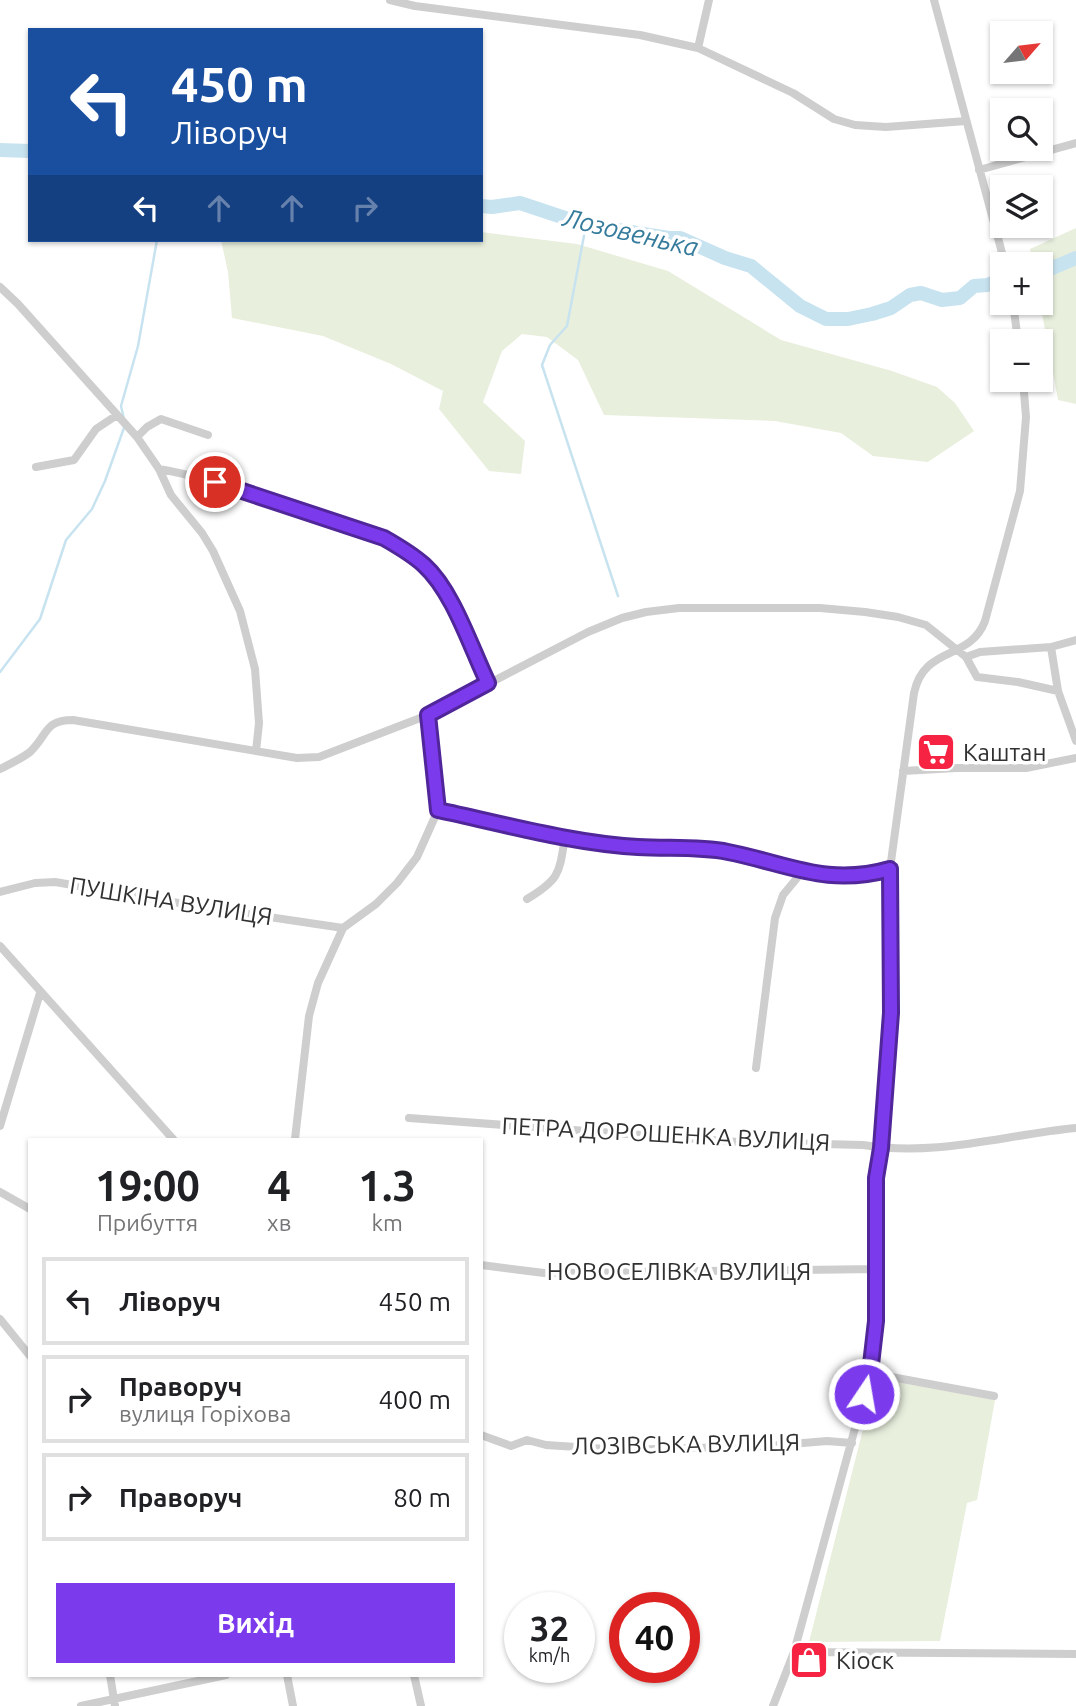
<!DOCTYPE html>
<html lang="uk">
<head>
<meta charset="utf-8">
<style>
  :root { --surface:#fff; --page:#f6f6f6; --text:#202124; --muted:#757577; --line:#e0e0e0; --accent:#7c3aed }
  body { margin:0; font-family:Ubuntu,sans-serif; background:var(--page); color:var(--text); height:100vh; display:flex; flex-direction:column; font-size:26px; white-space:nowrap }
  * { box-sizing:border-box; margin:0 }
  p { font-size:23px; color:var(--muted) }
  .icon { flex:none; width:38px; height:38px; fill:none; stroke:currentColor; stroke-width:2; stroke-linecap:round; stroke-linejoin:round }
  .map { position:relative; flex:1; overflow:hidden }
  .sheet { position:absolute; left:28px; top:1138px; width:455px; height:539px; display:flex; flex-direction:column; background:var(--surface); border-radius:0px; box-shadow:0 2px 5px #0004 }
  .sheet>* { flex:none }
  .hud { position:absolute; left:28px; top:28px; width:455px; height:214px; border-radius:0px; box-shadow:0 2px 5px #0004; background:#1a4fa0; color:#fff; overflow:hidden }
  .needle { width:46px; rotate:62deg }
  .buttons { position:absolute; left:990px; top:21px; display:grid; gap:14px }
  .buttons a { display:grid; place-items:center; width:63px; height:63px; border-radius:0px; background:var(--surface); box-shadow:0 2px 5px #0004; font-size:35px }
  .speed { position:absolute; left:504px; top:1592px; display:flex; gap:14px; font-size:35px; font-weight:700; text-align:center }
  .speed>* { display:grid; place-content:center; width:91px; height:91px; border-radius:50%; background:var(--surface); box-shadow:0 2px 5px #0004; line-height:1 }
  .speed small { font-size:18px; font-weight:400 }
  .speed .limit { border:10px solid #d22; background:#fff; color:#111 }
  .pin { position:absolute; display:grid; place-items:center; width:60px; height:60px; color:#fff; margin:-30px; border:4px solid #fff; border-radius:50%; box-shadow:0 2px 7px #0007 }
  .me { position:absolute; width:77px; margin:-38px; rotate:12deg; stroke-linejoin:round; filter:drop-shadow(0 0 5px #0008) }
  .turn { display:flex; align-items:center; gap:24px; height:147px; padding:0 28px; font-size:32px }
  .turn .icon { width:91px; height:91px; stroke-width:2.5 }
  .turn b { display:block; font-size:49px; line-height:60px }
  .lanes { display:flex; align-items:center; height:66px; padding:0 28px; background:#0003; justify-content:center; gap:35px; direction:ltr }
  .lanes .off { opacity:.35 }
  .eta { display:flex; justify-content:space-evenly; align-items:center; height:119px; text-align:center }
  .eta b { font-size:42px; font-weight:600; line-height:49px }
  .primary-button { display:flex; gap:14px; margin-top:auto; padding:14px 28px }
  .primary-button a { flex:1; height:80px; border-radius:0px; background:var(--accent); color:#fff; font-size:28px; font-weight:600; line-height:80px; text-align:center }
  ul { padding:0; list-style:none }
  li { display:flex; align-items:center; gap:21px; height:88px; margin:0 14px 10px; padding:0 14px; border:4px solid var(--line); border-radius:0px }
  li div { flex:1 }
  li b { display:block; font-size:26px }
  li em { font-style:normal }
  .map>svg:first-child { display:block }
  .green { fill:#e8efdd }
  .lines { fill:none; stroke-linecap:round; stroke-linejoin:round }
  .stream { stroke:#c8e3f0; stroke-width:2.5 }
  .river { stroke:#c8e3f0; stroke-width:14 }
  .minor { stroke:#cecece; stroke-width:8 }
  .route-casing { stroke:#51269a; stroke-width:18 }
  .route { stroke:#7c3aed; stroke-width:12 }
  .labels { text-anchor:middle; dominant-baseline:central; stroke-width:7; stroke-linejoin:round; paint-order:stroke }
  .poi-label { font-size:24px; fill:#313131; stroke:#fff; text-anchor:start }
  .street-label { font-size:24px; fill:#313131; stroke:#fff }
  .water-label { font-size:26px; font-style:italic; fill:#357b9c; stroke:#fff }
</style>
</head>
<body>
<div class="map">
<svg width="1076" height="1706" viewBox="0 0 1076 1706">
  <rect width="100%" height="100%" fill="#fff"/>
  <path class="green" d="M1076 228V404L1058 400 1040 303 1041 264H1033L1030 249Z
    M481 232 577 244 668 271 781 340 892 371 937 387 955 403 974 431 928 462 873 456 841 433 775 421 604 415 578 360 547 337 522 334 502 351 483 402 525 441 521 474 489 471 439 409 443 391 391 364 323 336 232 318 228 272 221 240H481Z
    M876 1378 995 1400 977 1500 967 1503 940 1641 809 1642Z"/>
  <g class="lines">
    <path class="stream" d="M586 225 567 326 550 345 542 365 618 596
      M124 419 121 406 138 346 157 240
      M0 672 40 619 66 540 92 509 105 481 125 425"/>
    <path class="river" d="M0 150 30 151
      M481 206 492 207 520 203 586 225 669 238H680L725 258 751 266 800 306 826 319H848L872 314 891 308 910 295 921 293 942 300 960 298 974 286 987 285 1003 279
      M1041 270 1050 269 1076 258"/>
    <path class="minor" d="M390 0 415 6 640 35 698 48 793 93 834 119 855 125 886 127 966 121
      M934 0 1005 264
      M698 48 709 0
      M979 170 1076 143
      M0 287 18 304 137 437 159 469 171 495 202 533 213 551 240 611 255 669 259 723 256 751
      M1013 303 1018 341
      M137 437 147 427 161 419 208 435
      M36 467 74 460 96 429 117 415
      M159 469C214 478 265 501 318 517 340 524 364 527 384 538 403 548 422 561 435 578 456 602 474 653 488 683
      M1051 647 1058 691 1076 741
      M966 657 977 677 1018 682 1058 691
      M0 769C10 764 21 759 30 752 48 735 44 720 73 720L297 758 319 757 428 715 588 632 622 618 646 612 679 608H820L865 612 898 617 926 625 966 657 980 652 1051 647 1076 640
      M903 771 957 768H1026L1076 758
      M438 810C504 824 571 843 638 847 668 849 698 846 728 852 789 864 826 887 890 869
      M0 892 35 883 55 882 208 908 343 928
      M527 899C560 879 559 874 565 837
      M0 946 173 1139
      M756 1068 775 918 783 895 802 872
      M409 1118 738 1142 863 1145C938 1157 1003 1135 1076 1128
      M0 1126 40 993
      M295 1139 309 1016 318 983 343 928 376 904 397 883 417 857 438 810 428 715
      M0 1192 30 1209
      M481 1265 544 1273 877 1269
      M0 1319 30 1356
      M870 1373 994 1396
      M481 1435 511 1446 527 1440 546 1445 622 1450 767 1446 827 1441 852 1443
      M794 1652 1076 1654
      M110 1675 115 1706
      M287 1675 293 1706
      M414 1675 421 1706
      M81 1706 226 1675
      M773 1706 794 1652 870 1373 876 1321V1178L881 1148 891 1013 890 869 914 693C924 645 970 661 985 621L1020 491 1026 417 1023 380"/>
  </g>
  <g class="lines">
    <g class="route-casing">
      <path id="route" d="M215 482 384 538C398 546 412 554 424 565 453 591 471 648 488 683L428 715 438 810C504 824 571 843 638 847 668 849 698 846 728 852 789 864 827 887 890 869L891 1013 881 1148 876 1178V1321L870 1373 864 1394"/>
    </g>
    <use href="#route" class="route"/>
  </g>
  <defs>
    <g id="supermarket-square" transform="scale(2.0125)"><rect x="-9" y="-9" width="18" height="18" rx="4" fill="#f62442" stroke="#fff"/><path d="M-6-5.5h2.5l.6 2H6L4.5 2H-2.5L-4.4-4H-6ZM-1.5 3.2a1.3 1.3 0 1 0 .1 0ZM3 3.2a1.3 1.3 0 1 0 .1 0Z" fill="#fff"/></g>
    <g id="shop-square" transform="scale(2.0125)"><rect x="-9" y="-9" width="18" height="18" rx="4" fill="#f62442" stroke="#fff"/><path d="M-5-2.5h2.3a2.7 3.5 0 0 1 5.4 0H5L5.5 6h-11ZM-1.5-2.5h3a1.5 2.3 0 0 0-3 0Z" fill="#fff"/></g>
  </defs>
  <g fill-rule="evenodd">
    <use href="#supermarket-square" x="936" y="752"/>
    <use href="#shop-square" x="809" y="1660"/>
  </g>
  <g class="labels">
    <g class="poi-label">
      <text x="963" y="752">Каштан</text>
      <text x="836" y="1660">Кіоск</text>
    </g>
    <g class="street-label">
      <text transform="translate(171 901) rotate(9)">ПУШКІНА ВУЛИЦЯ</text>
      <text transform="translate(666 1134) rotate(3)">ПЕТРА ДОРОШЕНКА ВУЛИЦЯ</text>
      <text x="679" y="1271">НОВОСЕЛІВКА ВУЛИЦЯ</text>
      <text transform="translate(686 1444) rotate(-1)">ЛОЗІВСЬКА ВУЛИЦЯ</text>
    </g>
    <g class="water-label">
      <text transform="translate(631 232) rotate(13)">Лозовенька</text>
    </g>
  </g>
</svg>
<div class="buttons">
<a><svg class="needle" viewBox="-14 -14 28 28"><path d="M0-13l5 13h-10z" fill="#e53935"/><path d="M0 13l5-13h-10z" fill="#757577"/></svg></a>
<a><svg class="icon" aria-label="search" viewBox="0 0 24 24"><circle cx="10" cy="10" r="6"/><path d="M15 15l6 6"/></svg></a>
<a><svg class="icon" aria-label="layers" viewBox="0 0 24 24"><path d="M12 4l9 5-9 5-9-5zM3 14l9 5 9-5"/></svg></a>
<a>+</a>
<a>−</a>
</div>
<div class="speed"><div>32<small>km/h</small></div><div class="limit">40</div></div>
<div class="pin" style="left:215px;top:482px;background:#d93025"><svg class="icon" aria-label="arrive" viewBox="0 0 24 24"><path d="M6 21V4h12l-3 4 3 4H6"/></svg></div>
<svg class="me" style="left:864px;top:1394px" viewBox="-20 -20 40 40"><circle r="17" fill="#7c3aed" stroke="#fff" stroke-width="3"/><path d="M0-11L8 9 0 5-8 9z" fill="#fff"/></svg>
<div class="hud">
<div class="turn"><svg class="icon" aria-label="left" viewBox="0 0 24 24"><path d="M17 20v-9H6M10 6l-5 5 5 5"/></svg><div><b>450 m</b>Ліворуч</div></div>
<div class="lanes"><svg class="icon" aria-label="left" viewBox="0 0 24 24"><path d="M17 20v-9H6M10 6l-5 5 5 5"/></svg><svg class="icon off" aria-label="ahead" viewBox="0 0 24 24"><path d="M12 20V5M6 11l6-6 6 6"/></svg><svg class="icon off" aria-label="ahead" viewBox="0 0 24 24"><path d="M12 20V5M6 11l6-6 6 6"/></svg><svg class="icon off" aria-label="right" viewBox="0 0 24 24"><path d="M7 20v-9h11M14 6l5 5-5 5"/></svg></div>
</div>
<section class="sheet">
<div class="eta">
<div><b>19:00</b><p>Прибуття</p></div>
<div><b>4</b><p>хв</p></div>
<div><b>1.3</b><p>km</p></div>
</div>
<ul>
<li><svg class="icon" aria-label="left" viewBox="0 0 24 24"><path d="M17 20v-9H6M10 6l-5 5 5 5"/></svg><div><b>Ліворуч</b></div><em>450 m</em></li>
<li><svg class="icon" aria-label="right" viewBox="0 0 24 24"><path d="M7 20v-9h11M14 6l5 5-5 5"/></svg><div><b>Праворуч</b><p>вулиця Горіхова</p></div><em>400 m</em></li>
<li><svg class="icon" aria-label="right" viewBox="0 0 24 24"><path d="M7 20v-9h11M14 6l5 5-5 5"/></svg><div><b>Праворуч</b></div><em>80 m</em></li>
</ul>
<div class="primary-button"><a>Вихід</a></div>
</section>
</div>
</body>
</html>
